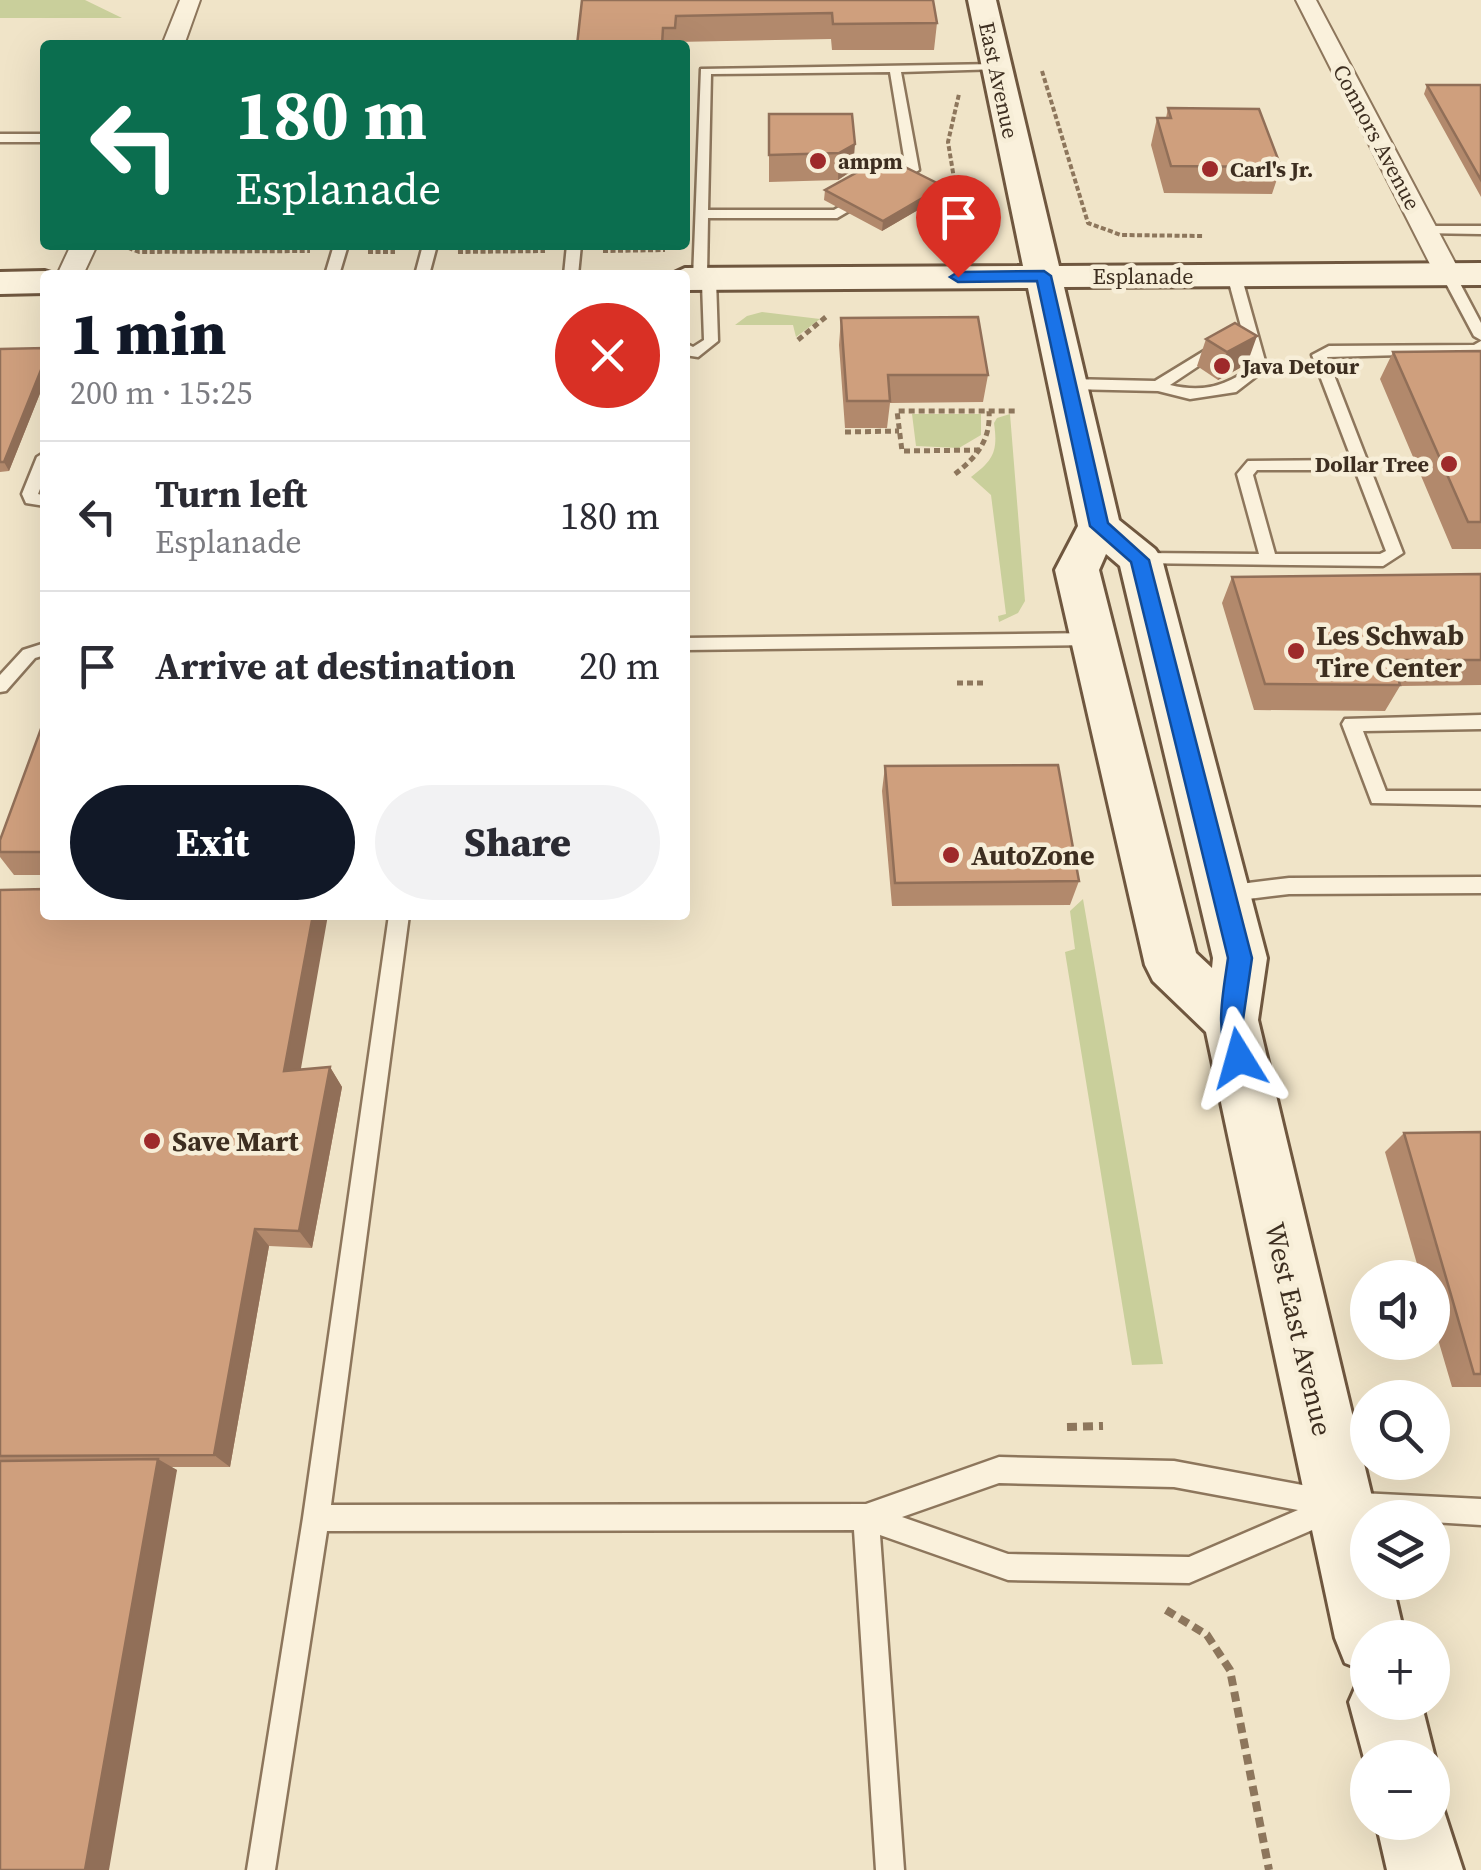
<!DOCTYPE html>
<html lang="en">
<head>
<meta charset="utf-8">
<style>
  :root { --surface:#fff; --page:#f2f2f3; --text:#2b2b33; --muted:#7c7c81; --line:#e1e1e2; --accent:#111827 }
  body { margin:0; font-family:"Source Serif 4",serif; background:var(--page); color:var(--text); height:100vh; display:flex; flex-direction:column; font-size:38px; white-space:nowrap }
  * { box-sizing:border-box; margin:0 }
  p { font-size:32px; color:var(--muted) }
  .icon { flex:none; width:55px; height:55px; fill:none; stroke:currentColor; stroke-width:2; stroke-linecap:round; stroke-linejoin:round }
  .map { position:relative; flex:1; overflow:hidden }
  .panel { position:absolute; left:40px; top:270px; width:650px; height:650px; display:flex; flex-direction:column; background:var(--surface); border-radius:10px; box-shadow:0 10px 40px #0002 }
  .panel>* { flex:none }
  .top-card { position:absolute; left:40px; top:40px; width:650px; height:210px; border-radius:10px; box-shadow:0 10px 40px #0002; background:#0b6e4f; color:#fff; overflow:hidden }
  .buttons { position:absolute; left:1350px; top:1260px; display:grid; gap:20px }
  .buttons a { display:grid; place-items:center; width:100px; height:100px; border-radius:50%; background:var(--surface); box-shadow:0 10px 40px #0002; font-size:50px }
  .pin { position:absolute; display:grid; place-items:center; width:85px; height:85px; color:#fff; margin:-102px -42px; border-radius:50% 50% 50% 0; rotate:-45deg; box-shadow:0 0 10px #0007 }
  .pin .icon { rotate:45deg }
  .me { position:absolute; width:110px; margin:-55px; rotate:352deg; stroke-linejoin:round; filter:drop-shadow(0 0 8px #0008) }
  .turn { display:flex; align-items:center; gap:35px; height:210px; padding:0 30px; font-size:45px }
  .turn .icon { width:130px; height:130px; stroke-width:2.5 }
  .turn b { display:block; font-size:70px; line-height:85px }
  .round { display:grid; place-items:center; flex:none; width:105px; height:105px; border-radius:52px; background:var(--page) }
  .overview { display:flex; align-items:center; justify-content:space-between; height:170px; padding:0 30px }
  h1 { font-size:60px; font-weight:800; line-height:75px; color:var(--accent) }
  .button { display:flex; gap:20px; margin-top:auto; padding:20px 30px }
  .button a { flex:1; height:115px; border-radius:60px; background:var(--accent); color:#fff; font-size:40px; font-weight:800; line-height:115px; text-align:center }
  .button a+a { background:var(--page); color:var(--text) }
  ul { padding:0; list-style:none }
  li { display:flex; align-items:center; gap:30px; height:150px; padding:0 30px; border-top:2px solid var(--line) }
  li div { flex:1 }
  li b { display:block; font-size:38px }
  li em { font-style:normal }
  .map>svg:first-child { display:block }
  .green { fill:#c9cf9b }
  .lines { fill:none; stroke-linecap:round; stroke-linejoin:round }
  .service-casing { stroke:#8d765c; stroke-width:5 }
  .minor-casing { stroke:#8d765c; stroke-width:4 }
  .secondary-casing { stroke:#6f573f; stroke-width:6 }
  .path-far2 { stroke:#8d765c; stroke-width:4; stroke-dasharray:5 2.5; stroke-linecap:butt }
  .path-far1 { stroke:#8d765c; stroke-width:5; stroke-dasharray:6 4; stroke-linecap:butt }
  .path { stroke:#8d765c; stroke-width:8; stroke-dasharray:10 6; stroke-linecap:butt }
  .service { fill:#faf1dc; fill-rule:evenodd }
  .minor { fill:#faf1dc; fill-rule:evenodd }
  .secondary { fill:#faf1dc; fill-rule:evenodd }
  .wall { fill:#b2896c }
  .shaded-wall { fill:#916f58 }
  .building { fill:#cf9f7d; stroke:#916f58; stroke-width:2.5 }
  .route { fill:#1a73e8; stroke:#114b97; stroke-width:2.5 }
  .poi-dot { fill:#9e2a2b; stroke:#f7eed8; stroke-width:4 }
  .labels { text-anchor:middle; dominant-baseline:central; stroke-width:9; stroke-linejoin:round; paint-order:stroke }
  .far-street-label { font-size:22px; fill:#3d2e20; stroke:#f7eed8 }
  .far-poi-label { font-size:22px; font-weight:bold; fill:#3d2e20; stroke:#f7eed8; text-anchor:start }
  .poi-label { font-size:28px; font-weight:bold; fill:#3d2e20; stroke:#f7eed8; text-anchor:start }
  .street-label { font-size:28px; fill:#3d2e20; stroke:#f7eed8 }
</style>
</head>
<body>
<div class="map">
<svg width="1481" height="1870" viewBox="0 0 1481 1870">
  <rect width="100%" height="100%" fill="#f0e4c8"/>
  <path class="green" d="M0 0H85L122 18H0Z
    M762 312 820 319 796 337 793 325H735L747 316Z
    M912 414H981V435L959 448 916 446Z
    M1010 414 1025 601 1018 613 999 622 998 616 1006 614 991 495 971 477C994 460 998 451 994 423L997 418Z
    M1083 899 1163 1364 1132 1365 1065 952 1075 949 1070 911Z"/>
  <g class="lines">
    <g class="service-casing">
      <path id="service" d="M997 64 1003 67 1001 69 901 72 919 170 890 188 885 187V181L906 169 890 72 711 74 708 210H834L860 195 871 198 837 218H708L707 275 716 279 718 341 698 357 685 355V343L693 347 704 340 702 283 693 279 701 69Z
        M0 134H45V142H0Z
        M1425 226H1481V234L1420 233 1418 230Z
        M334 245H348L339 275H325Z
        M423 245H437L429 275H415Z
        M567 245H581L578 275H564Z
        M1234 271 1241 275 1267 368 1236 392 1190 399 1158 391 1068 389 1061 384 1068 379 1155 381 1222 340 1227 341V347L1170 385C1203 393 1226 386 1252 367L1227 275Z
        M1443 271 1455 274 1481 323V340L1474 336 1441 274Z
        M1481 341V353H1478L1327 357 1403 553 1383 566 1134 563V555L1140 553 1259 554 1237 474 1248 461 1352 460 1312 355 1329 346 1474 345ZM1257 470H1355L1386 551 1380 554H1275L1253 475Z
        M45 452V476L38 494 45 496V506L26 503 22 494 37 457Z
        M1095 633 1104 639 1095 645 685 650V638Z
        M45 643V655L35 658 6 691 0 692V675L23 650Z
        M1481 715V729L1363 731 1386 791H1481V805L1372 803 1342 724 1345 719Z
        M1481 877V893L1289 894 1224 902 1217 900 1214 894 1217 888 1224 886 1289 878Z
        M389 915H409L331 1505 866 1504 999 1457 1174 1461 1340 1492 1481 1499V1525L1432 1522V1518H1340L1189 1583 1008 1580 880 1535 904 1870H876L854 1530 327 1531 275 1870H247L303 1518ZM999 1483 1174 1487 1298 1510 1189 1557 1008 1554 902 1517Z"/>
    </g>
    <g class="minor-casing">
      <path id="minor" d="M180 0H200L184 45H162Z
        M1296 0H1316L1461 274 1457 279 1448 282 1435 274Z
        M71 245H97L83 275H57Z"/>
    </g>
    <g class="secondary-casing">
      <path id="secondary" d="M968 0H996L1059 266 1481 263V285L1064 287 1119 520 1155 549 1162 559 1267 958 1258 1020 1377 1518H1368V1582H1392L1405 1638H1368V1672L1345 1663 1335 1638 1206 1032 1153 981 1145 965 1055 570 1078 526 1028 288 685 290V275H670L685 268 1023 266ZM1106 554 1120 566 1213 958 1212 968 1196 953 1099 570Z
        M45 271 58 275H45V293L0 294V272Z
        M1368 1673V1702H1421L1435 1758 1432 1763V1758H1368V1773L1349 1702 1360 1677Z
        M1432 1793 1439 1796 1463 1870H1387L1376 1822H1432Z"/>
    </g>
    <path class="path-far2" d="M1042 71 1088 223 1121 235 1203 236
      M947 241 962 227 948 142 959 94
      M121 245 139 252 310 251
      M603 251 665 250
      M368 252H395
      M458 252 545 251"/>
    <path class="path-far1" d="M798 340 827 316
      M845 432 899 431
      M980 450 902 451 897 411H1017
      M955 474C977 457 991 439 989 411
      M957 683H985"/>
    <path class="path" d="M1067 1427 1103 1426
      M1166 1610 1207 1635 1230 1670 1269 1870"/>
    <use href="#service" class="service"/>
    <use href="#minor" class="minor"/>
    <use href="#secondary" class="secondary"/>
  </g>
  <path class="wall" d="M582 0H933L937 23 934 50H832L831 39 676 42V45H577Z
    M1427 85H1481V197L1424 94Z
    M1168 108 1281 167 1272 194 1164 193 1151 145 1157 118H1166Z
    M769 114H852L853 170 838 180 769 182Z
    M943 186 942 196 882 231 824 200 825 190Z
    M841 318 988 375 983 402 890 403 887 428H845L839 345Z
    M1206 339 1247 364 1218 380 1197 366Z
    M45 348V381L9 471 0 472V349Z
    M1481 351V549H1452L1380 379 1393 352Z
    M1481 574V685L1400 686 1385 711 1254 710 1222 603 1232 577Z
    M45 718V875H14L0 857V840Z
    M885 766 1079 881 1070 905 892 906 882 791Z
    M0 890 301 1069 330 1067 342 1087 312 1248 269 1246 230 1467H171L177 1470 0 1870Z
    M1481 1132V1387H1452L1432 1319V1278H1421L1385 1152 1404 1133Z"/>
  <path class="shaded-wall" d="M855 144 853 170 838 180 839 153Z
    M943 186 942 196 882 231 883 221Z
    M1257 336 1247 364 1218 380 1227 352Z
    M45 360V381L9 471 4 462Z
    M313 915H328L297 1091 284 1071Z
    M330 1067 342 1087 312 1248 299 1231Z
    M255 1229 269 1246 230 1467 214 1455Z
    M158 1459 177 1470 109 1870H85Z"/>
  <path class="building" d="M582 0H933L937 23 833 24 832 13 676 16 675 28H663L662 45H577Z
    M1427 85H1481V180Z
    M1168 108 1259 109 1281 167 1171 166 1157 118H1171Z
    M769 114H852L855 144 839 153 769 155Z
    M885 157 943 186 883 221 825 190Z
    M978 317 988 375H888L890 401H847L841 318Z
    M1235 323 1257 336 1227 352 1206 339Z
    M45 348V360L4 462H0V349Z
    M1481 351V522H1468L1393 352Z
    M1481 574V660H1393L1400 685 1265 684 1232 577Z
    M45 718V852H0V840Z
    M1058 765 1079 881 895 883 885 766Z
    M45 889V915H313L284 1071 330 1067 299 1231 255 1229 214 1455 0 1456V890Z
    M1481 1132V1374H1474L1404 1133Z
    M158 1459 85 1870H0V1461Z"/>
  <path class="route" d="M1044 271 1051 276 1108 523 1149 560 1252 958 1243 1020 1251 1058 1248 1066 1239 1069 1231 1066C1214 1030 1223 995 1228 958L1131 562 1090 526 1037 281 958 282 950 277 958 272Z"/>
  <g class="poi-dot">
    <circle cx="818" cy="161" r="10"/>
    <circle cx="1210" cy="169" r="10"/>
    <circle cx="1222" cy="366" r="10"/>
    <circle cx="1449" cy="464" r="10"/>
    <circle cx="1296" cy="651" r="10"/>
    <circle cx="951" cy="855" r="10"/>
    <circle cx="152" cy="1141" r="10"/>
  </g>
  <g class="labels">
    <g class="far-street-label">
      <text transform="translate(999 80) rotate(78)">East Avenue</text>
      <text transform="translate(1377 137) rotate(62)">Connors Avenue</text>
      <text x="1143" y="276">Esplanade</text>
    </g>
    <g class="far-poi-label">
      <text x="838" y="161">ampm</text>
      <text x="1230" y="169">Carl's Jr.</text>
      <text x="1242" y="366">Java Detour</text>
      <text x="1429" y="464" text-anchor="end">Dollar Tree</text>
    </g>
    <g class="poi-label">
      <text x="1316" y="635">Les Schwab<tspan x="1316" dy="32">Tire Center</tspan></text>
      <text x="971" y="855">AutoZone</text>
      <text x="172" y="1141">Save Mart</text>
    </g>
    <g class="street-label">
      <text transform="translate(1299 1329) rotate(77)">West East Avenue</text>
    </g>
  </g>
</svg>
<div class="buttons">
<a><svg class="icon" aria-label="sound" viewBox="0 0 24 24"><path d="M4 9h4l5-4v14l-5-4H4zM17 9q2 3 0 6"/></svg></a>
<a><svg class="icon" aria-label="search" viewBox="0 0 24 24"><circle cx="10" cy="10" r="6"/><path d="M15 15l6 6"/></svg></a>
<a><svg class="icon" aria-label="layers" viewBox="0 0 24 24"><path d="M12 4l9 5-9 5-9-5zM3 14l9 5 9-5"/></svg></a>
<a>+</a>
<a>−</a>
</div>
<div class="pin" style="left:958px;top:277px;background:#d93025"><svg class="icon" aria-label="arrive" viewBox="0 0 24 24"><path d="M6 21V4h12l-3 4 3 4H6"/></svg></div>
<svg class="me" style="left:1239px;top:1058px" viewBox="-20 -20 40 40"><path d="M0-17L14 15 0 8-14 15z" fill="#1a73e8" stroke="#fff" stroke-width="4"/></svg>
<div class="top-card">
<div class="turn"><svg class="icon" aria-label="left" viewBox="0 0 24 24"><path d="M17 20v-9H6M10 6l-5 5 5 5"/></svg><div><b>180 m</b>Esplanade</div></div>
</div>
<section class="panel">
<div class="overview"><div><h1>1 min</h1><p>200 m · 15:25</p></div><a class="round" style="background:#d93025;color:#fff"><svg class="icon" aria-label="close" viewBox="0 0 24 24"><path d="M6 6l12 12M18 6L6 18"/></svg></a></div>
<ul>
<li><svg class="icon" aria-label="left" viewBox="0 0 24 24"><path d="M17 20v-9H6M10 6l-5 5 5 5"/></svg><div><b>Turn left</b><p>Esplanade</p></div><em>180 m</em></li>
<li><svg class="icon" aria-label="arrive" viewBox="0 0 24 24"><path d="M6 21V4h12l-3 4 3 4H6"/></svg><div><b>Arrive at destination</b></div><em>20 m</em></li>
</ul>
<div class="button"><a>Exit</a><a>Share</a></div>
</section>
</div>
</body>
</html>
